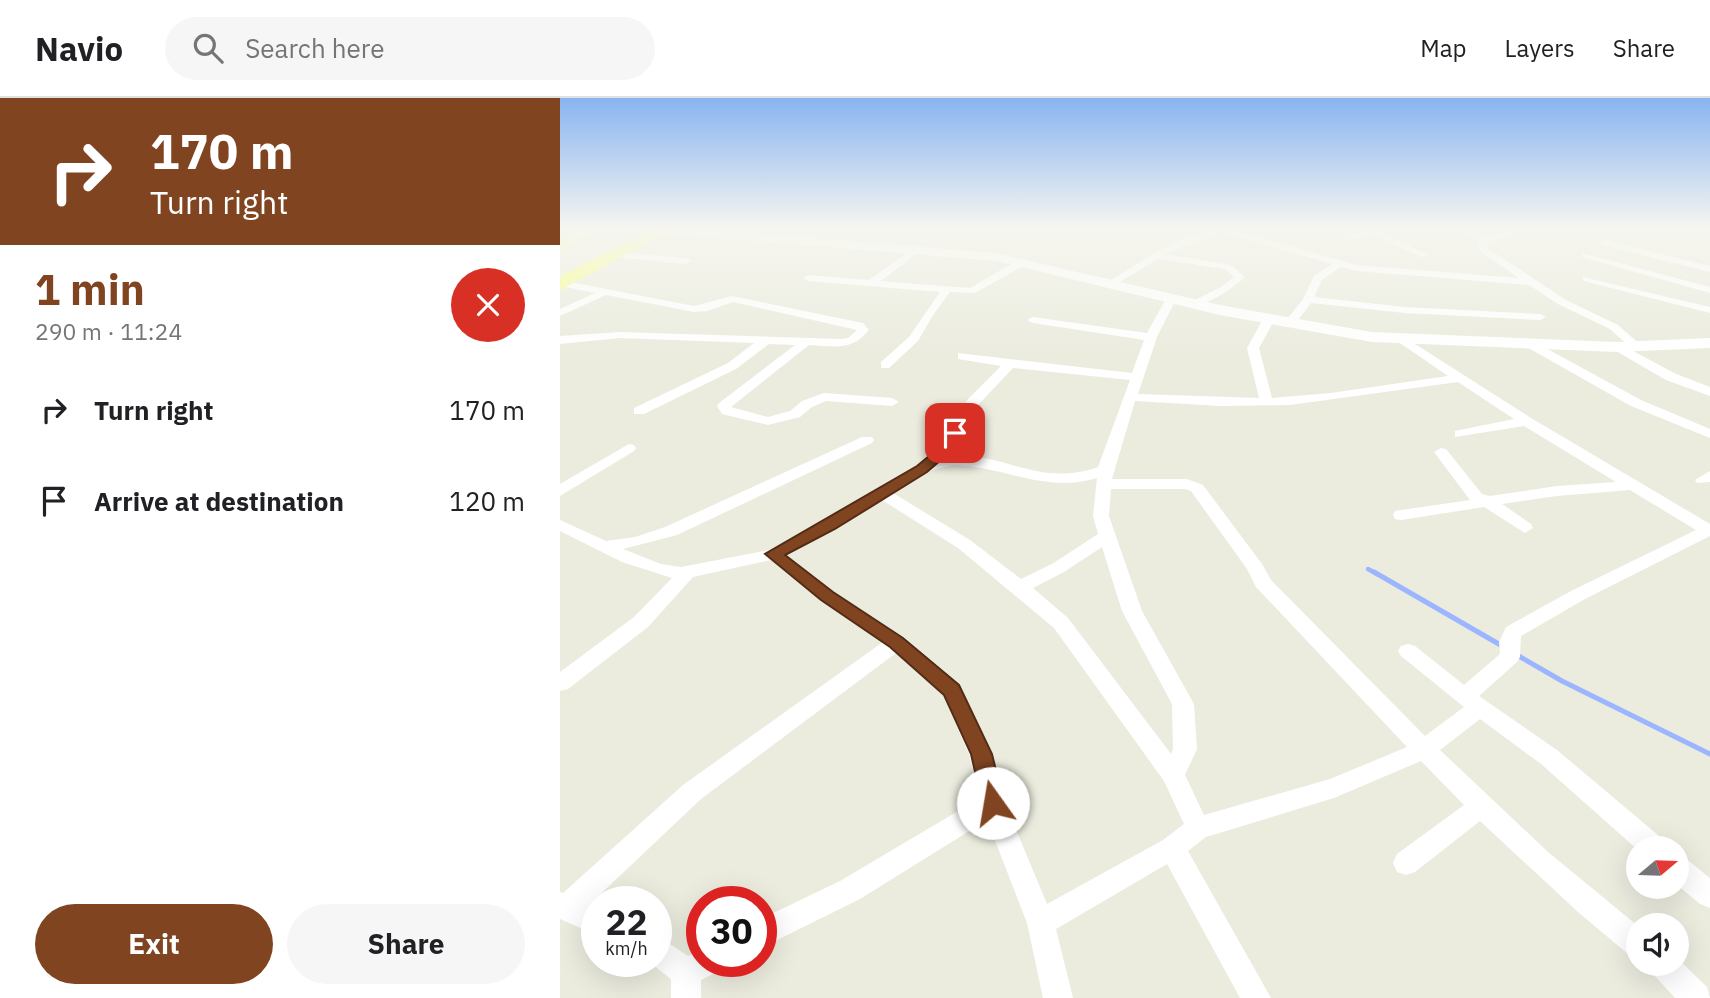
<!DOCTYPE html>
<html lang="en">
<head>
<meta charset="utf-8">
<style>
  :root { --surface:#fff; --page:#f6f6f6; --text:#202124; --muted:#757577; --line:#e0e0e0; --accent:#804420 }
  body { margin:0; font-family:"IBM Plex Sans",sans-serif; background:var(--page); color:var(--text); height:100vh; display:flex; flex-direction:column; font-size:26px; white-space:nowrap }
  * { box-sizing:border-box; margin:0 }
  p { font-size:23px; color:var(--muted) }
  .icon { flex:none; width:38px; height:38px; fill:none; stroke:currentColor; stroke-width:2; stroke-linecap:round; stroke-linejoin:round }
  .map { position:relative; flex:1; overflow:hidden }
  .details { display:flex; flex-direction:column; background:var(--surface); width:560px }
  .details>* { flex:none }
  .top-card { background:#804420; color:#fff; overflow:hidden }
  .needle { width:46px; rotate:71deg }
  .tools { position:absolute; left:1066px; top:738px; display:grid; gap:14px }
  .tools a { display:grid; place-items:center; width:63px; height:63px; border-radius:50%; background:var(--surface); box-shadow:0 7px 28px #0002; font-size:35px }
  .speed { position:absolute; left:21px; top:788px; display:flex; gap:14px; font-size:35px; font-weight:700; text-align:center }
  .speed>* { display:grid; place-content:center; width:91px; height:91px; border-radius:50%; background:var(--surface); box-shadow:0 7px 28px #0002; line-height:1 }
  .speed small { font-size:18px; font-weight:400 }
  .speed .limit { border:10px solid #d22; background:#fff; color:#111 }
  .pin { position:absolute; display:grid; place-items:center; width:60px; height:60px; color:#fff; margin:-30px; border-radius:14px; box-shadow:0 4px 10px #0006 }
  .me { position:absolute; width:77px; margin:-38px; rotate:347deg; stroke-linejoin:round; filter:drop-shadow(0 0 5px #0008) }
  .turn { display:flex; align-items:center; gap:24px; height:147px; padding:0 35px; font-size:32px }
  .turn .icon { width:91px; height:91px; stroke-width:2.5 }
  .turn b { display:block; font-size:49px; line-height:60px }
  .round { display:grid; place-items:center; flex:none; width:74px; height:74px; border-radius:37px; background:var(--page) }
  .summary { display:flex; align-items:center; justify-content:space-between; height:119px; padding:0 35px }
  h1 { font-size:42px; font-weight:700; line-height:52px; color:var(--accent) }
  .button { display:flex; gap:14px; margin-top:auto; padding:14px 35px }
  .button a { flex:1; height:80px; border-radius:42px; background:var(--accent); color:#fff; font-size:28px; font-weight:700; line-height:80px; text-align:center }
  .button a+a { background:var(--page); color:var(--text) }
  ul { padding:0; list-style:none }
  li { display:flex; align-items:center; gap:21px; height:91px; padding:0 35px }
  li div { flex:1 }
  li b { display:block; font-size:26px }
  li em { font-style:normal }
  header { display:flex; align-items:center; gap:42px; box-sizing:border-box; height:98px; padding:0 35px; background:var(--surface); border-bottom:2px solid var(--line) }
  header strong { font-size:33px }
  nav { display:flex; gap:38px; margin-inline-start:auto; font-size:24px }
  .search { width:490px; height:63px; background:var(--page); display:flex; align-items:center; gap:18px; box-sizing:border-box; padding:0 24px; border-radius:38px; color:var(--muted); font-size:26px }
  main { display:flex; flex:1; min-height:0 }
  .map>svg:first-child { display:block }
  .lines { fill:none; stroke-linecap:round; stroke-linejoin:round }
  .stream-far1 { stroke:#9bb5ff; stroke-width:4.5 }
  .stream { stroke:#9bb5ff; stroke-width:5 }
  .street { fill:#fff; fill-rule:evenodd }
  .secondary { fill:#fff; fill-rule:evenodd }
  .primary { fill:#f1ffa0; fill-rule:evenodd }
  .highway { fill:#f8ff82; fill-rule:evenodd }
  .route { fill:#804420; stroke:#532c15; stroke-width:2 }
</style>
</head>
<body>
<header>
<strong>Navio</strong>
<div class="search"><svg class="icon" aria-label="search" viewBox="0 0 24 24"><circle cx="10" cy="10" r="6"/><path d="M15 15l6 6"/></svg>Search here</div>
<nav><a>Map</a><a>Layers</a><a>Share</a></nav>
</header>
<main>
<section class="details">
<div class="top-card">
<div class="turn"><svg class="icon" aria-label="right" viewBox="0 0 24 24"><path d="M7 20v-9h11M14 6l5 5-5 5"/></svg><div><b>170 m</b>Turn right</div></div>
</div>
<div class="summary"><div><h1>1 min</h1><p>290 m · 11:24</p></div><a class="round" style="background:#d93025;color:#fff"><svg class="icon" aria-label="close" viewBox="0 0 24 24"><path d="M6 6l12 12M18 6L6 18"/></svg></a></div>
<ul>
<li><svg class="icon" aria-label="right" viewBox="0 0 24 24"><path d="M7 20v-9h11M14 6l5 5-5 5"/></svg><div><b>Turn right</b></div><em>170 m</em></li>
<li><svg class="icon" aria-label="arrive" viewBox="0 0 24 24"><path d="M6 21V4h12l-3 4 3 4H6"/></svg><div><b>Arrive at destination</b></div><em>120 m</em></li>
</ul>
<div class="button"><a>Exit</a><a>Share</a></div>
</section>
<div class="map">
<svg width="1150" height="900" viewBox="0 0 1150 900">
  <rect width="100%" height="100%" fill="#ebecde"/>
  <g class="lines">
    <path class="stream-far1" d="M808 471 817 476"/>
    <path class="stream" d="M814 474 944 549
      M957 557 1002 583 1150 656"/>
    <path class="street" d="M50 130H99L100 131 96 134 54 133Z
      M653 130H666L797 167 959 180 922 155 917 146 920 143 892 130H902L926 140 959 130H971L929 145 927 147 929 151 1006 202 1058 227 1083 249 1073 252 1050 231 998 206 969 187 796 173 781 169 762 182 754 199 845 209 980 216 986 219 980 222 845 215 751 205 734 227H726L724 225 743 201 754 178 772 166 662 134 605 156 671 167 685 179C675 189 639 214 627 206L661 189 674 179 665 171 598 161 553 188 544 186 605 149Z
      M803 130H839L824 135 869 157 861 159 813 136 783 142 779 139 805 133Z
      M1045 142 1150 168V174L1042 147 1040 145Z
      M357 148 360 149V153L321 183 410 190 446 169 464 162 469 165 415 195 390 194 373 217 358 243 329 270H321V264L349 239 380 194 248 183 243 180 248 177 309 182Z
      M56 154 126 160 131 163 126 166 53 159V155Z
      M1022 155 1150 189V195L1022 159Z
      M1023 179 1150 209V215L1023 183Z
      M0 182 134 208 172 198 303 225 309 232C291 254 275 248 249 247L171 309 208 319 230 313 242 303 264 295 332 300 339 304 332 308 266 303 252 309 240 319 208 327 162 316 157 308 159 305 235 247 209 246 176 271 84 316H74V310L168 265 194 245 60 240 0 246V238L60 234 282 241 288 240 297 232 173 204 147 213 134 214 46 197 0 218V211L35 195 0 188Z
      M607 199 616 201 597 239 578 296 699 300 687 250 703 221 709 218 715 221 699 250 712 300 771 295 888 278 837 243V239L841 237 971 320 1150 426V438L1025 501 961 538 960 559 957 564 919 598 997 652 1105 743 1109 751 1078 752 981 666 920 621 880 652 988 754 1078 828V860L1068 856 1018 814 920 723 855 774 846 777 837 774 833 765 837 756 904 707 861 663 774 700 646 739 628 753 711 900H680L607 766 496 831 513 900H483L467 825 427 722 300 801 201 850V821L280 783 420 700 409 656 383 597 336 555 141 701 30 806 37 809V837L0 821V794L3 795 123 687 323 544 260 502 211 462 133 479 88 529 8 591 0 593V574L74 519 112 480 62 464 0 433V422L46 443 75 439 105 429 302 339H312L314 342 312 345 117 437 63 451 101 466 121 469 209 452 278 415 362 365 379 348 408 301 441 268 398 261V255L572 275 584 242 473 225 467 222 473 219 587 235ZM453 270 570 282 538 369C475 391 441 350 385 359L419 306ZM898 284 954 321 895 333V339L964 328 1056 384 997 388 930 398 922 396 886 351 881 350 874 354 910 402 835 413 833 417 835 421 841 422 924 409 965 435 973 430 971 426 942 406 997 398 1070 392 1136 432 1011 493 946 529 939 544 940 556 904 587 855 548 848 546 841 548 838 553 841 558 904 609 865 638 711 482 702 466 643 387 627 381H552L575 303 661 308 730 307ZM393 367C445 368 484 396 537 380L533 418 538 436 492 466 461 481 410 442 333 395 372 372ZM551 391H625L631 393 687 471 696 489 847 649 770 681 644 717 625 677 637 651 634 606 582 513 549 418ZM322 402 398 450 494 530 604 683 624 726 603 742 487 806 445 705 433 656 400 586 344 539 274 494 226 457ZM542 449 562 513 612 606 613 651 611 656 508 520 473 490 504 474Z
      M969 241 1081 302 1150 331V340L1071 308 965 248 963 245Z
      M1060 246 1116 276 1150 289V298L1106 282 1056 253 1054 250Z
      M69 346 74 347 76 350 74 353 0 398V386Z
      M1150 373V384L1137 385 1135 382Z
      M1116 757 1125 760 1150 780V810L1140 806 1116 786Z
      M96 837 128 858 142 852V863H163L159 873 141 882V900H111V881L88 863H96Z
      M1116 859 1147 889 1150 900H1115L1093 876 1089 866H1116Z"/>
    <path class="secondary" d="M98 130H134L436 155 660 207 812 234 1057 244 1150 240V250L1057 254 812 244 660 217 436 163 104 135 99 134Z"/>
    <path class="primary" d="M22 130H38L0 153V143Z"/>
    <path class="highway" d="M96 130H116L0 192V178Z"/>
  </g>
  <linearGradient id="sky" x2="0" y2="1"><stop stop-color="#89b4f1"/><stop offset="0.51" stop-color="#f6f6f0"/><stop offset="1" stop-color="#f6f6f0" stop-opacity="0"/></linearGradient>
  <rect width="1150" height="256" fill="url(#sky)"/>
  <path class="route" d="M395 332 402 335 390 354 367 374 275 431 225 457 273 494 343 540 399 587 432 656 444 705 441 712 433 715 425 712 422 705 411 656 384 597 330 549 261 502 205 456 357 368 380 349 391 333Z"/>
</svg>
<div class="tools">
<a><svg class="needle" viewBox="-14 -14 28 28"><path d="M0-13l5 13h-10z" fill="#e53935"/><path d="M0 13l5-13h-10z" fill="#757577"/></svg></a>
<a><svg class="icon" aria-label="sound" viewBox="0 0 24 24"><path d="M4 9h4l5-4v14l-5-4H4zM17 9q2 3 0 6"/></svg></a>
</div>
<div class="speed"><div>22<small>km/h</small></div><div class="limit">30</div></div>
<div class="pin" style="left:395px;top:335px;background:#d93025"><svg class="icon" aria-label="arrive" viewBox="0 0 24 24"><path d="M6 21V4h12l-3 4 3 4H6"/></svg></div>
<svg class="me" style="left:433px;top:705px" viewBox="-20 -20 40 40"><circle r="19" fill="#fff"/><path d="M0-13L10 11 0 6-10 11z" fill="#804420"/></svg>
</div>
</main>
</body>
</html>
